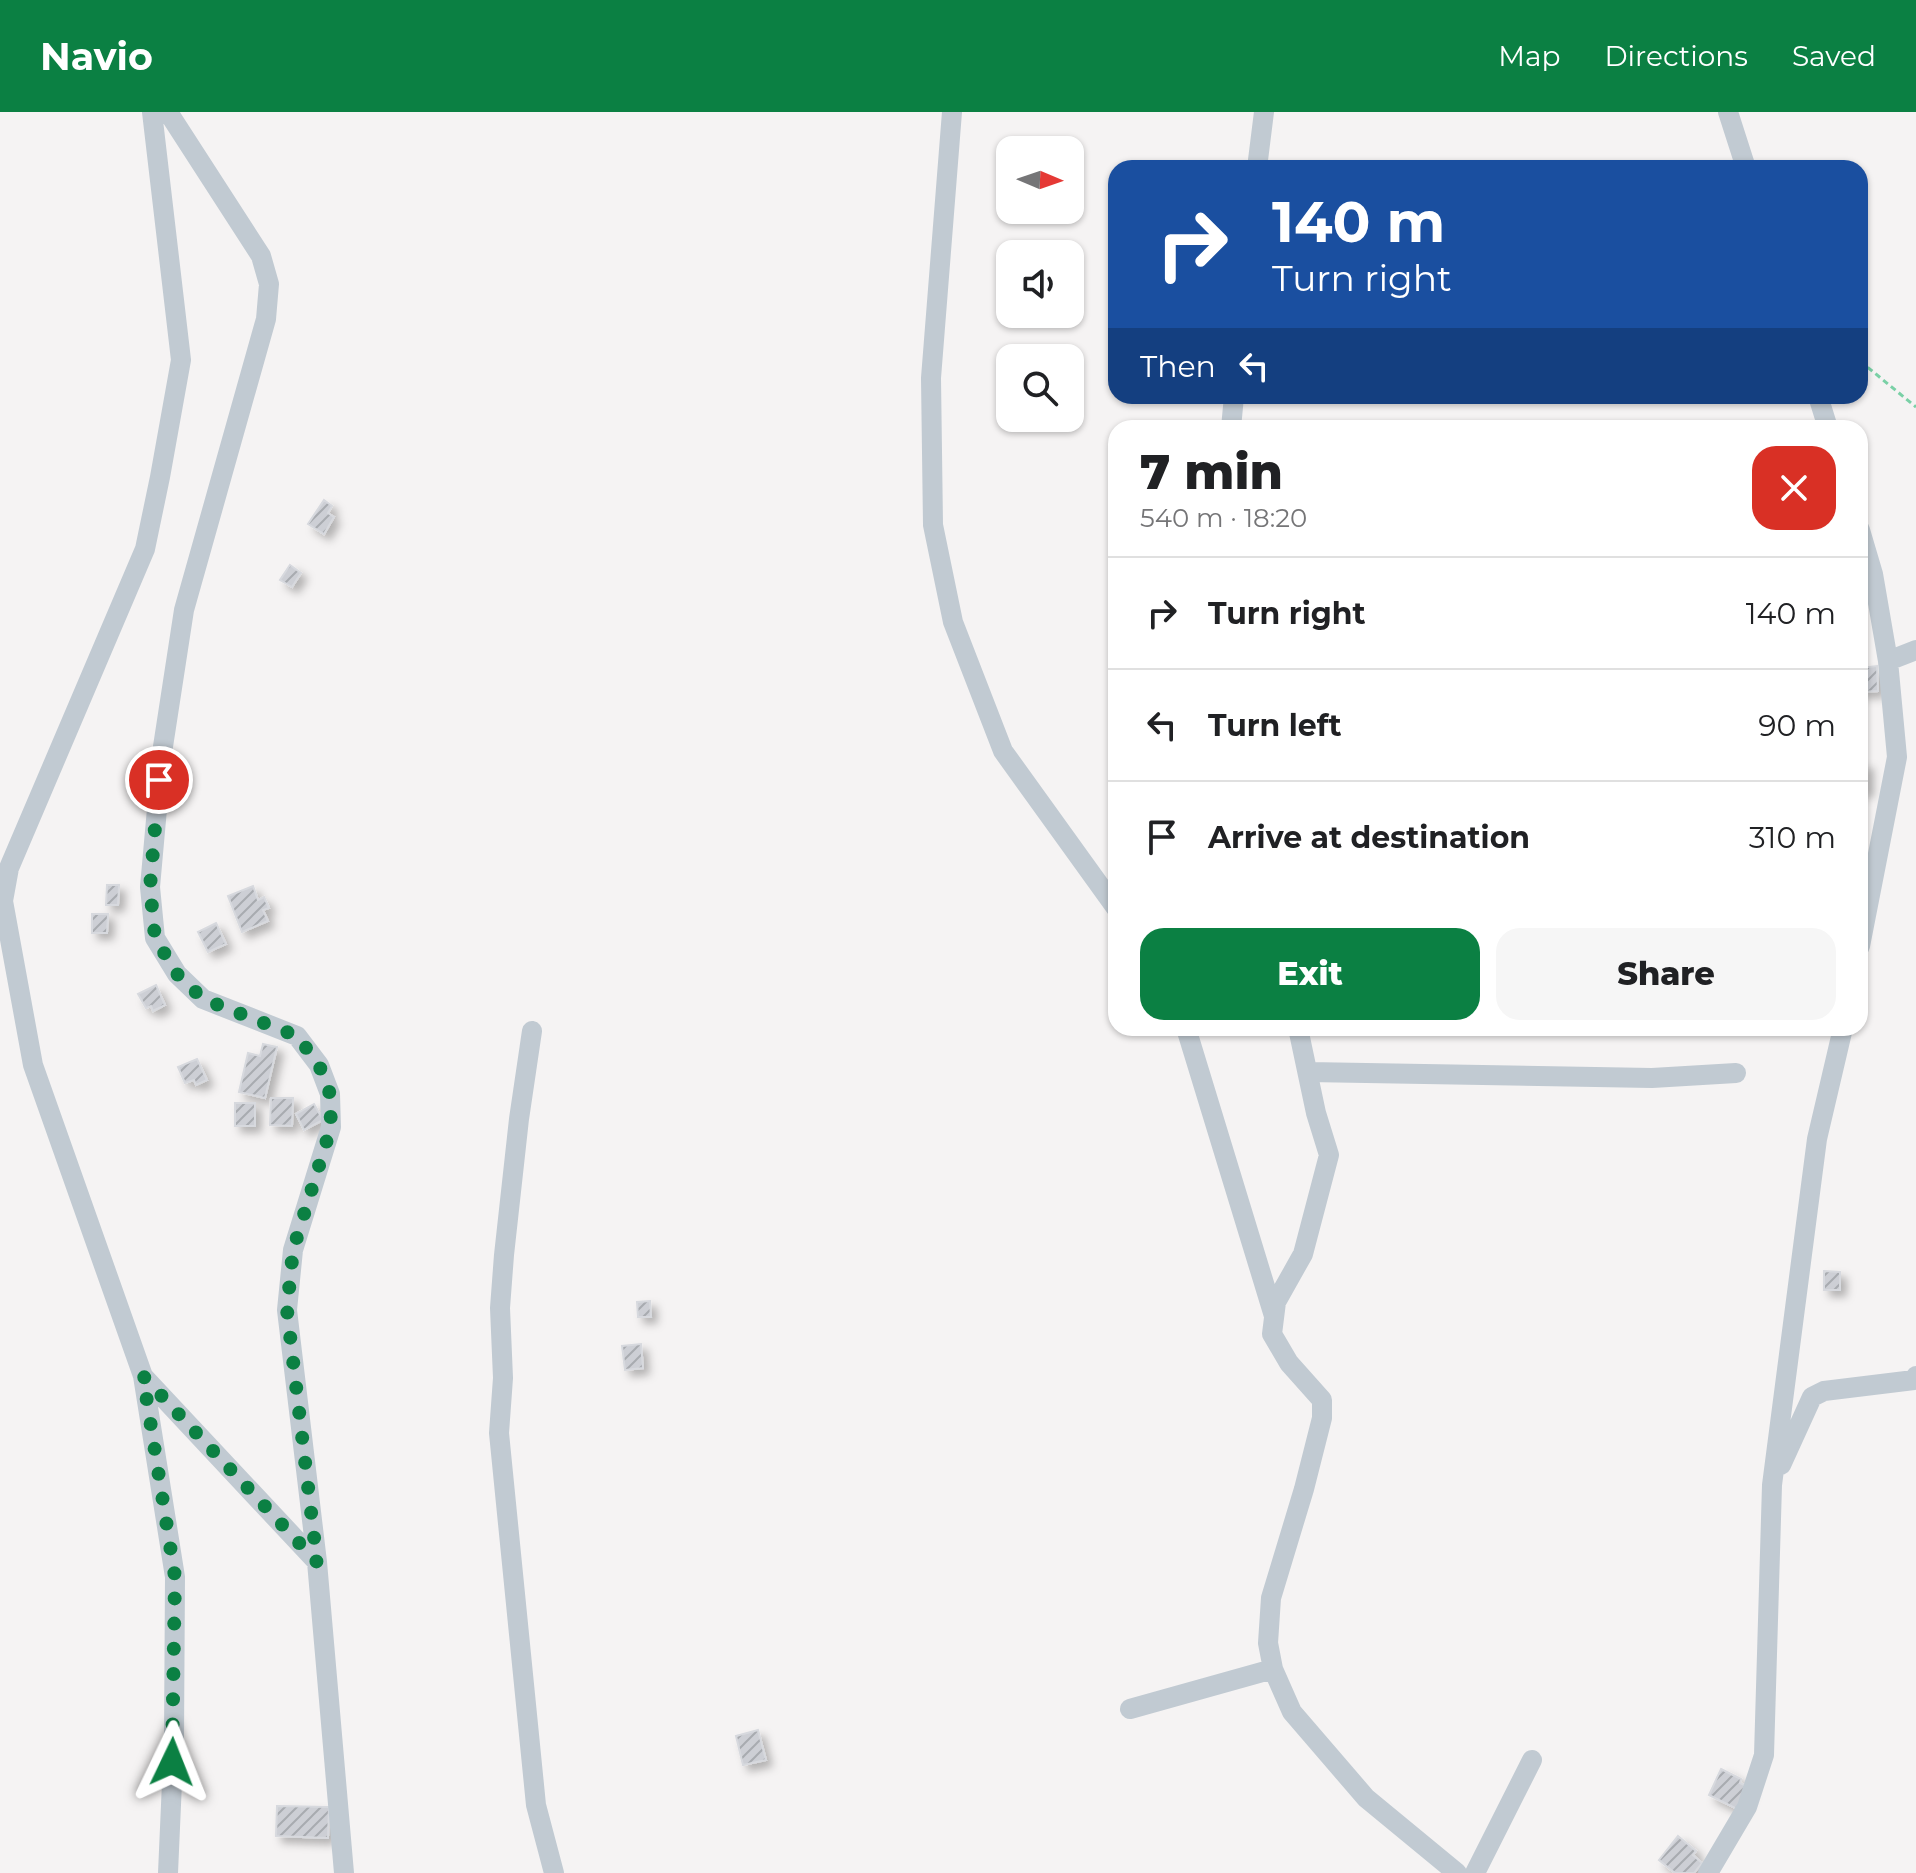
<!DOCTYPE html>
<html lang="en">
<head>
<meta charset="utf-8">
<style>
  :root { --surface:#fff; --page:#f6f6f6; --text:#202124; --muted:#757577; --line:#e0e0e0; --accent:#0b8043 }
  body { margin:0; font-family:Montserrat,sans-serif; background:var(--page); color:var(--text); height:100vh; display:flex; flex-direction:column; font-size:30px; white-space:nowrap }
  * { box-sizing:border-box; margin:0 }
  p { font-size:26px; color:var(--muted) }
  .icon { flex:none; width:44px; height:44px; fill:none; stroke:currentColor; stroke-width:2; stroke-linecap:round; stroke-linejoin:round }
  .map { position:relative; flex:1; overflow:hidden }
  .details { position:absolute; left:1108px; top:308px; width:760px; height:616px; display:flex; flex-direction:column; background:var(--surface); border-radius:24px; box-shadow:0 2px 6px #0004 }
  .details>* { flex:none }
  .hud { position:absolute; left:1108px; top:48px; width:760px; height:244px; border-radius:24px; box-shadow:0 2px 6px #0004; background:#1a4fa0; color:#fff; overflow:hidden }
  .needle { width:52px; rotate:92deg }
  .buttons { position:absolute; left:996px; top:24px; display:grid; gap:16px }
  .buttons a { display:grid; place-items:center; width:88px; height:88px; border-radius:16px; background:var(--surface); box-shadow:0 2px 6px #0004; font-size:40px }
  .pin { position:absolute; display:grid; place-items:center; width:68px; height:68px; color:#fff; margin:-34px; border:4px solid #fff; border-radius:50%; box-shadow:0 2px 8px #0007 }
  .me { position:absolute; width:88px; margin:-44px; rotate:2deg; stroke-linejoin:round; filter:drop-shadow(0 0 6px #0008) }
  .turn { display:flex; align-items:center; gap:28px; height:168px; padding:0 32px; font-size:36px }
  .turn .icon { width:104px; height:104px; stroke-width:2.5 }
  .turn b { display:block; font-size:56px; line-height:68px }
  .then { display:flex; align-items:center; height:76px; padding:0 32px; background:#0003; gap:16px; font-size:30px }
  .round { display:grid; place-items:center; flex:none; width:84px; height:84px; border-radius:24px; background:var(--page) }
  .headline { display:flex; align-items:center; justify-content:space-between; height:136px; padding:0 32px }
  h1 { font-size:48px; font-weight:800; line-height:60px }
  .button { display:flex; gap:16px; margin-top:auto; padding:16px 32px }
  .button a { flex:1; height:92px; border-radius:24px; background:var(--accent); color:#fff; font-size:32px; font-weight:800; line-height:92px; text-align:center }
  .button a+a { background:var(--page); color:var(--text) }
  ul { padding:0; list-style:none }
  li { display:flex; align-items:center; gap:24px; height:112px; padding:0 32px; border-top:2px solid var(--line) }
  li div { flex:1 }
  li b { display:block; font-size:30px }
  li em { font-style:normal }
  header { display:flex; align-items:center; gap:48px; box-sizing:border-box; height:112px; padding:0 40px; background:var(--accent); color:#fff }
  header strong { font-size:38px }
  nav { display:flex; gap:44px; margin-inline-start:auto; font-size:28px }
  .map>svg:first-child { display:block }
  .building { fill:url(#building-hatch); stroke:#d7d9de; stroke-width:2; filter:url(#shadow) }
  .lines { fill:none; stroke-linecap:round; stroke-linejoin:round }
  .path { stroke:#7ad0a6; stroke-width:3; stroke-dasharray:6 4; stroke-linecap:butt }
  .minor { stroke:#c1cad2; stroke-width:20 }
  .route { stroke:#0b8043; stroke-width:14; stroke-dasharray:0 25.2 }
</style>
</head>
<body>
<header>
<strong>Navio</strong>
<nav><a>Map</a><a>Directions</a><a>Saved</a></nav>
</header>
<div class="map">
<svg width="1916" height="1761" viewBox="0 0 1916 1761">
  <defs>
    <pattern id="building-hatch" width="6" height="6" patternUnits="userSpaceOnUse" patternTransform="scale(2)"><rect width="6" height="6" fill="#cdcfd5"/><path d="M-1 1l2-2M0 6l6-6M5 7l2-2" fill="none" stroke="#a8abb0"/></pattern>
    <filter id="shadow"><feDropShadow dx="6" dy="6" stdDeviation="4" flood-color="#0004"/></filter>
  </defs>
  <rect width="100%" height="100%" fill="#f5f3f3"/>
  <path class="building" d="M324 388 332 394 328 401 334 405 324 422 308 412Z
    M290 453 301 461 292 475 280 468Z
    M1877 554 1878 579 1860 580V556Z
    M1860 651H1867V679H1860Z
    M107 773H119L118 793H106Z
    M253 774 258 788 264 785 269 796 263 798 268 809 242 820 228 784Z
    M92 802H108L107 821H92Z
    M216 811 226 832 208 840 198 820Z
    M156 873 165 893 153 899 151 894 146 896 138 882Z
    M263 932 277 935 265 986 239 980 248 941 260 944Z
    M197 947 207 968 196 973 194 968 185 971 178 955Z
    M271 986H293L292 1014 270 1013Z
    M235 991H255V1014H235Z
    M314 992 323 1008 304 1018 296 1002Z
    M1824 1159 1840 1160V1178H1824Z
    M650 1189 651 1205H638L637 1190Z
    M641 1232 643 1256 625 1258 622 1234Z
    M758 1618 766 1648 743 1653 736 1624Z
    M1721 1657 1741 1667 1740 1671 1748 1675 1737 1697 1709 1683Z
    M277 1694 329 1695 328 1726 276 1724Z
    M1678 1724 1696 1739 1693 1743 1702 1751 1694 1761H1675L1659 1748Z"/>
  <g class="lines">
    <path class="path" d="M1860 249 1916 295"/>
    <path class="minor" d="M152 0 181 248 160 365 145 437 9 756 3 789 33 953 143 1264 175 1465 174 1625 168 1761
      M168 0 261 144 269 172 266 207 184 498 162 641 150 775 155 826 177 862 203 887 297 924 319 953 330 982 331 1015 293 1138 287 1198 317 1450 344 1761
      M952 0 931 266 933 413 953 510 1003 639 1116 796
      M1728 0 1746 56
      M1257 56 1264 0
      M1818 284 1828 316
      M1231 316 1234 284
      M1860 418 1873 462 1888 549 1897 645 1860 834
      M1888 549 1916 538
      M1186 916 1274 1204
      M1298 916 1316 1001 1329 1043 1303 1142 1276 1190 1272 1222 1289 1251 1322 1288V1306L1304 1377 1271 1486 1268 1531 1273 1557 1292 1600 1366 1686 1457 1761
      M532 919 519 1007 504 1143 500 1196 503 1266 499 1321 536 1693 554 1761
      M1308 960 1652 966 1736 961
      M143 1264 317 1450
      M1781 1353 1812 1285 1824 1279 1914 1268 1916 1264
      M1130 1597 1273 1557
      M1475 1761 1532 1648
      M1708 1761 1747 1695 1764 1643 1772 1373 1817 1027 1843 916"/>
  </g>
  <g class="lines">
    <path class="route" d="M159 668 150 775 155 826 177 862 203 887 297 924 319 953 330 982 331 1015 293 1138 287 1198 317 1450 143 1264 175 1465 172 1650"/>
  </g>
</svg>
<div class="buttons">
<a><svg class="needle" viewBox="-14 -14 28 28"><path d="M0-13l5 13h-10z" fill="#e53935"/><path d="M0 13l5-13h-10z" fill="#757577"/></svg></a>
<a><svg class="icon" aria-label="sound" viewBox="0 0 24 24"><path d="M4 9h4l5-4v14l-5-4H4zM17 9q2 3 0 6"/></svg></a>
<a><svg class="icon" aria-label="search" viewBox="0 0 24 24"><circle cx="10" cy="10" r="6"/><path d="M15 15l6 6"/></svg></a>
</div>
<div class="pin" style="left:159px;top:668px;background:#d93025"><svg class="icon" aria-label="arrive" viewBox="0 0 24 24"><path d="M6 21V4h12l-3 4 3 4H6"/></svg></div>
<svg class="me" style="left:172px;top:1650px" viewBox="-20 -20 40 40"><path d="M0-17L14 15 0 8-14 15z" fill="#0b8043" stroke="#fff" stroke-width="4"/></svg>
<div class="hud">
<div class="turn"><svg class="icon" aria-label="right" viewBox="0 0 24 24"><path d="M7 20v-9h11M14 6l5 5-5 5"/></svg><div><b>140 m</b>Turn right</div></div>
<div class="then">Then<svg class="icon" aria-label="left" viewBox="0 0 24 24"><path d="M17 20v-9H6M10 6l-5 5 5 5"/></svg></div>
</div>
<section class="details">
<div class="headline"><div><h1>7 min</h1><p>540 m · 18:20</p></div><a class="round" style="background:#d93025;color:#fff"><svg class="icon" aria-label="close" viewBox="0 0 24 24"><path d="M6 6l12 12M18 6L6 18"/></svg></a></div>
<ul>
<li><svg class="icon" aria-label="right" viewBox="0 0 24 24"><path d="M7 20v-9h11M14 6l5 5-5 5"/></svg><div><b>Turn right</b></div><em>140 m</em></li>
<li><svg class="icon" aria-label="left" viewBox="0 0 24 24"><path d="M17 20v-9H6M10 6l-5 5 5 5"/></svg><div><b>Turn left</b></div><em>90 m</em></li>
<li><svg class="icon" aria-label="arrive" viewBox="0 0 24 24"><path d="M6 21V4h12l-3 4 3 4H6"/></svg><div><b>Arrive at destination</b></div><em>310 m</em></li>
</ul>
<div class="button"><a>Exit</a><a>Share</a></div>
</section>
</div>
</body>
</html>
